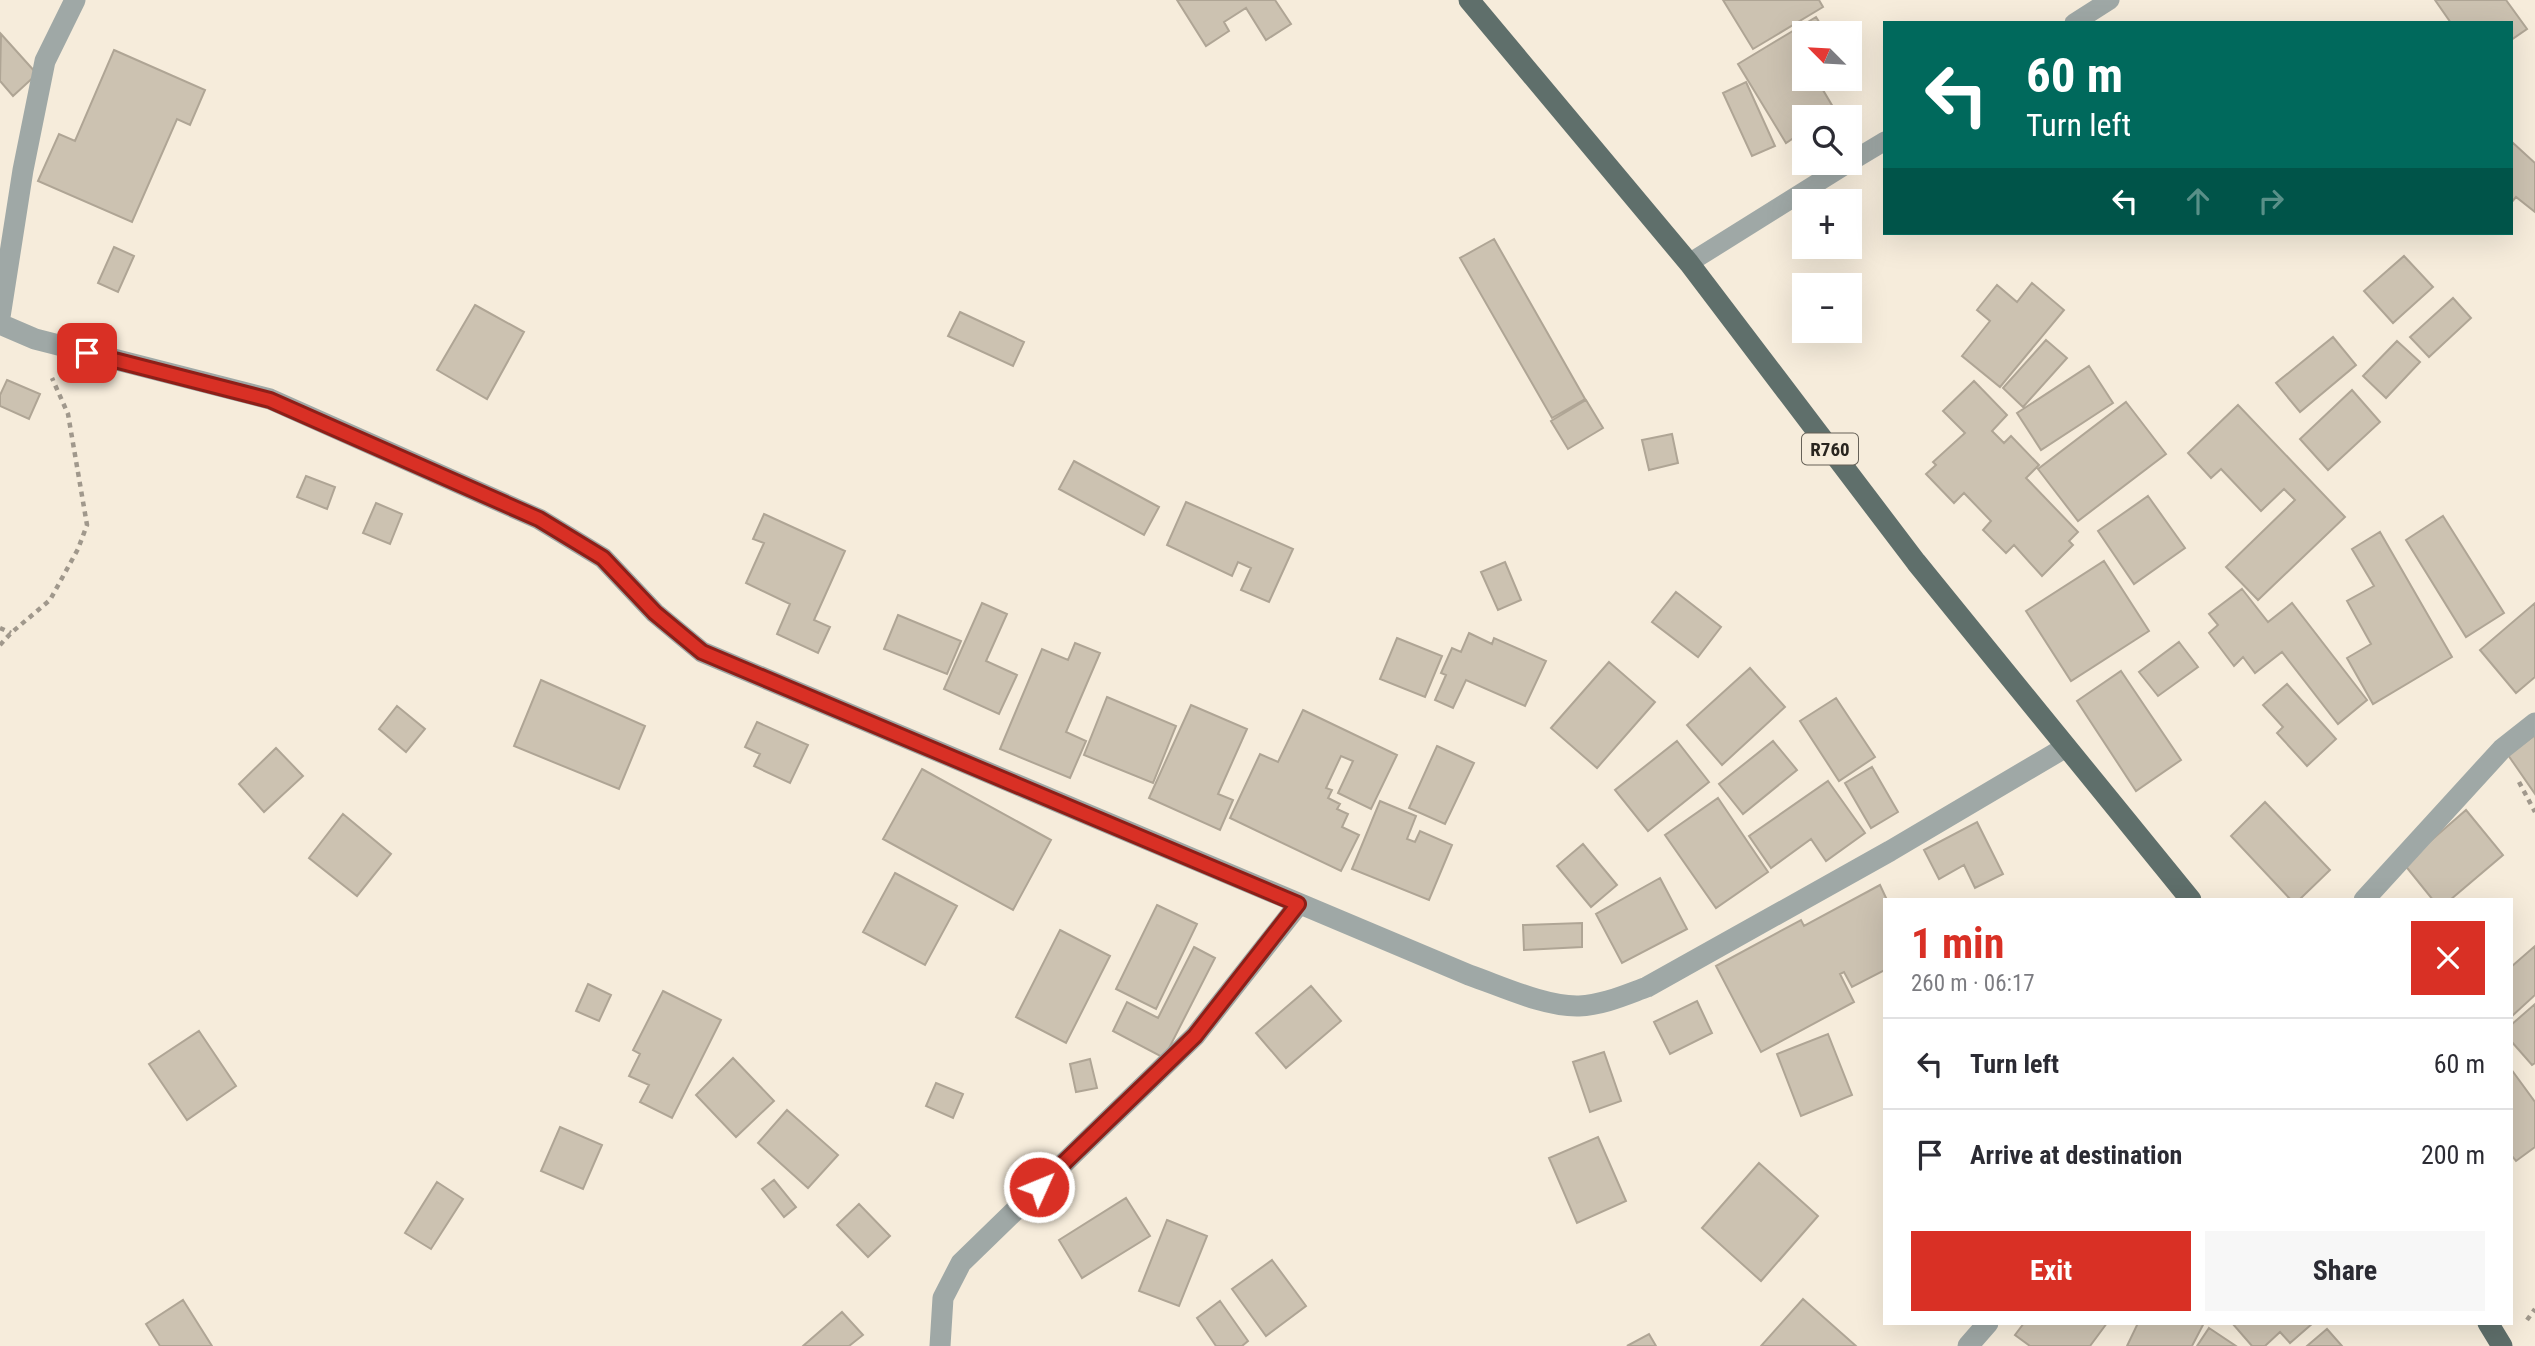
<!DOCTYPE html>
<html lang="en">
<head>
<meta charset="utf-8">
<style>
  :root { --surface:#fff; --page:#f7f7f7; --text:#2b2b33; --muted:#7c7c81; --line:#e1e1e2; --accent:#d93025 }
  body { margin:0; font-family:"Roboto Condensed",sans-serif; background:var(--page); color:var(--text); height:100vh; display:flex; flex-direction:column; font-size:26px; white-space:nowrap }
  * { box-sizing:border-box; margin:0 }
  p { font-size:23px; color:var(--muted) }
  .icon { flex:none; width:38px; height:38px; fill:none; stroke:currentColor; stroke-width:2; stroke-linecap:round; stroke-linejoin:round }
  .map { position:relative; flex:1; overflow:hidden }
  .sheet { position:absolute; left:1883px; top:898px; width:630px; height:427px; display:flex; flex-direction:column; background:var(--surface); border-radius:0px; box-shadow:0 7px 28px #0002 }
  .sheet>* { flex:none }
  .guide { position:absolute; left:1883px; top:21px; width:630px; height:214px; border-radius:0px; box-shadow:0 7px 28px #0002; background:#00695c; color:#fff; overflow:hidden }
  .needle { width:46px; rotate:294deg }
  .fabs { position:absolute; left:1792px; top:21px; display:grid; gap:14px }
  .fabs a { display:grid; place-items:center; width:70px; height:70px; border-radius:0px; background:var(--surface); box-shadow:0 7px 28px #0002; font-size:35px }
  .pin { position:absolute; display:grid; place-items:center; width:60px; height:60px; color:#fff; margin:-30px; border-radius:14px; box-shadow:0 4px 10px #0006 }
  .me { position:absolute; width:77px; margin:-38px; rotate:46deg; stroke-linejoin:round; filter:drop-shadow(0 0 5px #0008) }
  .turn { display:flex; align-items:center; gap:24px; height:147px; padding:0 28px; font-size:32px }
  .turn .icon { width:91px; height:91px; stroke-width:2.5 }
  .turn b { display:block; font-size:49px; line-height:60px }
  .lanes { display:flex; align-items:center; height:66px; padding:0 28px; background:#0003; justify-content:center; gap:35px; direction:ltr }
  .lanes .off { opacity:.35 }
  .round { display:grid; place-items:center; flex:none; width:74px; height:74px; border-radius:0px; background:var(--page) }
  .headline { display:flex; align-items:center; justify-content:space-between; height:119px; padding:0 28px }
  h1 { font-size:42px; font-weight:700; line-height:52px; color:var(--accent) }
  .button { display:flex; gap:14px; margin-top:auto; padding:14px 28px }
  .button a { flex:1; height:80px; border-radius:0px; background:var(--accent); color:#fff; font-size:28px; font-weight:700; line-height:80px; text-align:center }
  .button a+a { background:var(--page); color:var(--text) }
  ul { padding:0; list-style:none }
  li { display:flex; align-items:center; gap:21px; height:91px; padding:0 28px; border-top:2px solid var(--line) }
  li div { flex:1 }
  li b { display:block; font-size:26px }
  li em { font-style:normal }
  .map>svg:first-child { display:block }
  .building { fill:#ccc2b1; stroke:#afa595; stroke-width:2 }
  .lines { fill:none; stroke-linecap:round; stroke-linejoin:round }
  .path { stroke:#a0988c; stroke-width:4.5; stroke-dasharray:5 5; stroke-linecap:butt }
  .lane { stroke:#9fa8a6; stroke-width:19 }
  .street { stroke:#9fa8a6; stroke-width:21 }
  .primary { stroke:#5f6f6b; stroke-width:21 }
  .route-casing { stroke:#8d1f18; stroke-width:18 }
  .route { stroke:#d93025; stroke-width:12 }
  .labels { text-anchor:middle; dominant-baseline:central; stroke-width:7; stroke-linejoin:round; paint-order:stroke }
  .shield { fill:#f6ecdb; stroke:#666157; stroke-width:2 }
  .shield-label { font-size:19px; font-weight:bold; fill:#29251f }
</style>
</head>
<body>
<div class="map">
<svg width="2535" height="1346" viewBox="0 0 2535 1346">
  <rect width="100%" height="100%" fill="#f6ecdb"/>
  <path class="building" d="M1177 0H1275L1291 24 1266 40 1246 8 1224 22 1229 31 1206 46Z
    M1723 0H1819L1823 7 1753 49Z
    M2435 0H2506L2527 29 2511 40V23H2451Z
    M1816 17 1826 33H1804V79H1830L1820 85 1836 112 1828 117H1804V131L1786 143 1738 64Z
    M1 34 37 74 13 96 0 81Z
    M114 50 205 90 190 125 177 119 132 222 38 181 59 134 75 141Z
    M1746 82 1775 146 1752 156 1723 93Z
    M2512 142 2535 163V212L2516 197 2511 203Z
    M1494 239 1585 399 1552 418 1460 258Z
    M114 247 134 256 118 292 98 283Z
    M2404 256 2433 287 2393 323 2364 291Z
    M2032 283 2064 310 2000 387 1962 356 1990 321 1977 310 1997 285 2017 302Z
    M2453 298 2471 318 2429 357 2410 337Z
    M475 305 524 332 487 399 437 370Z
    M960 312 1024 342 1013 366 948 336Z
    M2333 337 2356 365 2300 412 2276 383Z
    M2046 340 2067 358 2023 407 2003 388Z
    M2397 341 2420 362 2386 398 2363 376Z
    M2089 366 2113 403 2041 450 2017 413Z
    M7 380 40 394 29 419 0 406V395Z
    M1974 381 2007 415 1992 431 2004 443 2011 436 2039 465 2026 478 2078 532 2069 541 2073 545 2042 576 2014 545 2006 553 1983 530 1991 521 1964 493 1954 503 1926 474 1936 465 1933 462 1965 433 1943 411Z
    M2352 390 2380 422 2328 470 2300 439Z
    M1586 400 1603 428 1568 449 1551 421Z
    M2126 402 2166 454 2078 521 2038 469Z
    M2238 405 2345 517 2258 600 2226 567 2295 500 2284 489 2261 511 2221 469 2211 478 2188 453Z
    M1672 434 1678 463 1649 470 1642 440Z
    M1074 461 1159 507 1144 535 1059 489Z
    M306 476 335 487 327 509 297 497Z
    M2148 496 2185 548 2134 584 2098 531Z
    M1186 502 1293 549 1269 602 1241 590 1251 568 1238 562 1232 576 1167 545Z
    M376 503 402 514 390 544 363 533Z
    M764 514 845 551 814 620 830 627 818 653 777 634 790 604 746 583 764 543 753 539Z
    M2443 516 2504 613 2466 637 2406 540Z
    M2380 532 2452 657 2373 704 2347 658 2371 644 2347 601 2374 586 2352 549Z
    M2104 561 2149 631 2071 681 2026 611Z
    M1505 562 1521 600 1498 610 1481 572Z
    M2242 589 2268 622 2292 603 2367 700 2338 724 2282 652 2255 673 2243 657 2234 666 2209 633 2218 625 2209 614Z
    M1676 592 1721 627 1698 657 1652 622Z
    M982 603 1007 614 986 661 1017 675 999 714 944 689Z
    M2535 603V677L2516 693 2480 650Z
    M898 615 961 641 947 674 884 649Z
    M1469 633 1492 644 1494 638 1546 661 1525 706 1466 680 1453 708 1435 700 1446 675 1441 673 1452 648 1461 652Z
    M1397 638 1442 656 1425 697 1380 679Z
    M2179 642 2198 667 2158 696 2139 672Z
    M1075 643 1100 653 1066 732 1086 741 1070 778 1000 749 1042 649 1068 660Z
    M1609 662 1655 702 1597 768 1551 728Z
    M1750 668 1785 707 1722 765 1687 725Z
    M2121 671 2181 760 2136 791 2077 701Z
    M541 680 645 726 619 789 514 746Z
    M2287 684 2336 739 2307 766 2277 733 2283 727 2263 705Z
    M1107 697 1176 726 1153 783 1084 755Z
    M1836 698 1875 757 1839 781 1800 721Z
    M1191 705 1247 729 1218 794 1233 800 1220 830 1149 798Z
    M397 706 425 729 406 752 379 729Z
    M1303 710 1397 755 1371 809 1338 793 1353 761 1341 756 1326 788 1332 790 1328 798 1340 804 1337 809 1348 814 1342 827 1359 835 1341 871 1230 818 1260 754 1278 762Z
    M757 722 808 745 790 783 754 766 760 754 745 747Z
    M2535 735V794L2508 755Z
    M1677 741 1709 782 1648 831 1615 790Z
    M1773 741 1797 770 1743 814 1719 784Z
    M1437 746 1474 763 1445 824 1409 808Z
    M276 748 303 776 264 812 239 784Z
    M1872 767 1898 812 1871 828 1845 783Z
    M922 769 1051 840 1013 910 883 839Z
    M1828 781 1865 833 1826 861 1811 839 1771 868 1749 836Z
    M1718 798 1768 872 1716 908 1665 835Z
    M1380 801 1416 816 1407 839 1415 842 1420 831 1452 845 1429 900 1352 869Z
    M2265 802 2330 870 2299 900H2291L2231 836Z
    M2466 810 2503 855 2450 900H2433L2404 864Z
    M343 814 391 854 357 896 309 858Z
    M1977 822 2003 874 1975 888 1964 865 1939 879 1924 850Z
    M1583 844 1617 885 1591 907 1557 866Z
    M895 873 957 906 925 965 863 932Z
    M1660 878 1687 929 1622 963 1596 914Z
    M1880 885 1887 900H1885V970L1852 987 1844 972 1840 974 1854 1002 1761 1052 1716 966 1801 920 1804 926Z
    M1157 905 1197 924 1156 1009 1116 989Z
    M1582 923V947L1524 950 1523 925Z
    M1060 930 1110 956 1066 1043 1016 1017Z
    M2535 946V995L2511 1017V967Z
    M1194 947 1215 958 1164 1058 1113 1031 1127 1002 1158 1018Z
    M588 984 611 995 599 1021 576 1011Z
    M1311 986 1341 1021 1286 1068 1256 1033Z
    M663 991 721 1020 672 1118 640 1102 649 1085 629 1076 640 1054 633 1050Z
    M1697 1001 1712 1033 1670 1054 1654 1022Z
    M2535 1004V1063L2532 1065 2511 1041V1025Z
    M199 1031 236 1086 187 1120 149 1064Z
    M1828 1034 1852 1095 1801 1116 1777 1054Z
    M1604 1052 1621 1101 1590 1112 1573 1062Z
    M733 1058 774 1101 736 1137 696 1095Z
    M1090 1059 1097 1088 1076 1092 1070 1064Z
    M2511 1069 2535 1102V1147L2516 1161 2511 1155Z
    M936 1083 963 1094 953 1118 926 1106Z
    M787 1110 838 1155 808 1188 758 1143Z
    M560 1127 602 1145 583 1189 541 1171Z
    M1598 1137 1626 1201 1577 1223 1549 1158Z
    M1759 1163 1818 1216 1761 1281 1702 1228Z
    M774 1180 796 1207 784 1217 762 1189Z
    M437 1182 463 1199 431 1249 405 1233Z
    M1126 1198 1150 1236 1082 1278 1059 1240Z
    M859 1204 890 1236 868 1257 837 1225Z
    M1167 1220 1207 1236 1179 1306 1139 1291Z
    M1272 1260 1306 1306 1266 1336 1232 1289Z
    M1803 1299 1856 1346H1761Z
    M183 1300 212 1346H160L146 1324Z
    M1220 1301 1248 1341 1242 1346H1216L1197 1318Z
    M842 1312 863 1335 849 1346H803Z
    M2024 1323H2107L2090 1346H2030L2015 1335Z
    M2138 1323H2204L2192 1346H2127Z
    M2232 1323H2313L2290 1343 2280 1332 2265 1346H2252Z
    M2209 1328 2236 1346H2197Z
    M2327 1329 2342 1346H2307Z
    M1649 1334 1656 1346H1627Z"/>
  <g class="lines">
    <path class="path" d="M0 628 11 633
      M0 645 11 633 50 600 78 549 87 525 68 414 52 378
      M2519 782 2535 812
      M2527 1320 2535 1309"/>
    <path class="lane" d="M2074 23 2110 0
      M1850 162 1885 141
      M1689 263 1849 163"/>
    <path class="street" d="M0 317 23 170 45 61 75 0
      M0 324 35 339 270 399 539 519 603 558 655 613 702 652 1469 975C1501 986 1545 1007 1579 1006 1603 1005 1625 995 1647 987L1890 851 2066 747
      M2364 900 2502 749 2535 723
      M940 1346 943 1298 961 1263 1195 1036 1299 904
      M1968 1346 1988 1323"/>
    <path class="primary" d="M1469 0 1689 263 1916 562 2191 900
      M2488 1323 2502 1346"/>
  </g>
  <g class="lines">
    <g class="route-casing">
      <path id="route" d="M87 353 270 400 539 519 603 558 655 613 702 652 1298 904 1195 1036 1039 1187"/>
    </g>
    <use href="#route" class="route"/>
  </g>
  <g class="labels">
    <rect class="shield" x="1802" y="433.5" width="56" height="31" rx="5"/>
    <g class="shield-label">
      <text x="1830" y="449">R760</text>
    </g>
  </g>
</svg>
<div class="fabs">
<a><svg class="needle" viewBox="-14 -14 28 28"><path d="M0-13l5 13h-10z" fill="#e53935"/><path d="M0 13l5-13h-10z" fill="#7c7c81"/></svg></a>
<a><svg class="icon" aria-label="search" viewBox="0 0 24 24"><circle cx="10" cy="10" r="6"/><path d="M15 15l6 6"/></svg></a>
<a>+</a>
<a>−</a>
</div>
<div class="pin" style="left:87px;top:353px;background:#d93025"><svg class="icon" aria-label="arrive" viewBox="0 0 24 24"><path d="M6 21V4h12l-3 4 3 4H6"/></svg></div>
<svg class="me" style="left:1039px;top:1187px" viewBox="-20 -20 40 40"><circle r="17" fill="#d93025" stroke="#fff" stroke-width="3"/><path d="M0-11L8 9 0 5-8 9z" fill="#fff"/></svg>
<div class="guide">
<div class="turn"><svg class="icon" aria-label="left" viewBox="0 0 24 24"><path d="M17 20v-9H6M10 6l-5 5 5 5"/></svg><div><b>60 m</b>Turn left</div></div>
<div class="lanes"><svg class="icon" aria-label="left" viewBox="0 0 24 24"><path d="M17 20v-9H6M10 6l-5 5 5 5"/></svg><svg class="icon off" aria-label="ahead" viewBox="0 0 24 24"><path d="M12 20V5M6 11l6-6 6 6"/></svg><svg class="icon off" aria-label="right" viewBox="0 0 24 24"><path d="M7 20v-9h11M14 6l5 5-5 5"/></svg></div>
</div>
<section class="sheet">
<div class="headline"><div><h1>1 min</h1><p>260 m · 06:17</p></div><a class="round" style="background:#d93025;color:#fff"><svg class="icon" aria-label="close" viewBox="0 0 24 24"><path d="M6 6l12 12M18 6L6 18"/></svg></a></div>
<ul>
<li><svg class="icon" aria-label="left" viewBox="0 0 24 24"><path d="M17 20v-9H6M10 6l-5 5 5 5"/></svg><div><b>Turn left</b></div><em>60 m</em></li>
<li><svg class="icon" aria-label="arrive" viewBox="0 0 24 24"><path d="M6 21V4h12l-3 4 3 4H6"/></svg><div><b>Arrive at destination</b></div><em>200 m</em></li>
</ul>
<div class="button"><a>Exit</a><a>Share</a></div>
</section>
</div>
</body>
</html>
